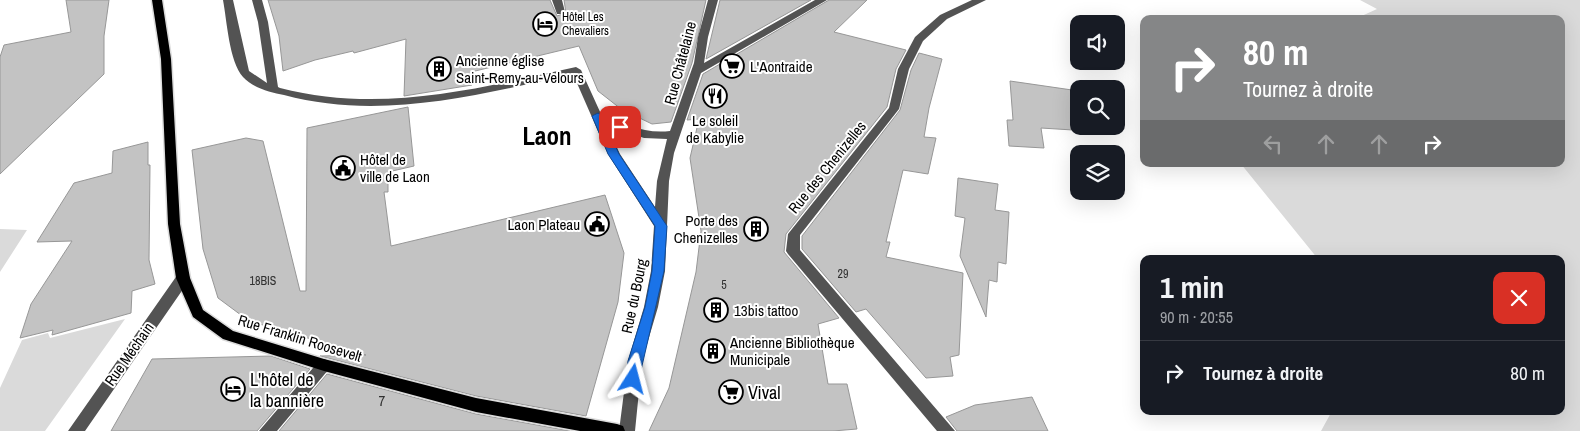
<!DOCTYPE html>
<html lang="fr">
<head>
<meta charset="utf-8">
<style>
  :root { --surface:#171b24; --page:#20242c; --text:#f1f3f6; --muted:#9ea1a6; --line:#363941 }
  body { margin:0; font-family:"Archivo Narrow",sans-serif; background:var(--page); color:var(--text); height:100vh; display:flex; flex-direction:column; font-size:19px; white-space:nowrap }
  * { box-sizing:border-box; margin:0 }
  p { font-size:16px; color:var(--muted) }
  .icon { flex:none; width:28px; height:28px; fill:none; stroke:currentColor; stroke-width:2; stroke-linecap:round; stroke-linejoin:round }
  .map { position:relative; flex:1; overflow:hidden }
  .details { position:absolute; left:1140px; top:255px; width:425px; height:160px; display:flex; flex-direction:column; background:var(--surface); border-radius:10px; box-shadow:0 5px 20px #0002 }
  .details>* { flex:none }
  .hud { position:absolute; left:1140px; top:15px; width:425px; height:152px; border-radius:10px; box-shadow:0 5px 20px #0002; background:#858687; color:#fff; overflow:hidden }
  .fabs { position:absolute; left:1070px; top:15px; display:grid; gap:10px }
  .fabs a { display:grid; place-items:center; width:55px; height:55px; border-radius:10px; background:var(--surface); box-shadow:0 5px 20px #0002; font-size:25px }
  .pin { position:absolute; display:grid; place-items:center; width:42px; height:42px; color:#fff; margin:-21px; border-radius:10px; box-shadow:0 2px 8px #0006 }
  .me { position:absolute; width:55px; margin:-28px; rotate:9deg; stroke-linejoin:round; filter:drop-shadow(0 0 4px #0008) }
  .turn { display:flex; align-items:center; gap:18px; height:105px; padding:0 20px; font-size:22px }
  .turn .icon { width:65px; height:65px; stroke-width:2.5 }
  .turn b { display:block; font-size:35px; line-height:42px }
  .lanes { display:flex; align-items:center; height:48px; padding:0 20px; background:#0003; justify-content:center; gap:25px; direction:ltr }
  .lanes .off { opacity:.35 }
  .round { display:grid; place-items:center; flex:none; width:52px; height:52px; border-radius:10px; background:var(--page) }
  .head { display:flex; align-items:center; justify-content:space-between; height:85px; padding:0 20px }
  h1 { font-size:30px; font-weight:800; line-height:38px }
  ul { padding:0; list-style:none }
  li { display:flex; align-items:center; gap:15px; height:65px; padding:0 20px; border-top:1px solid var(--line) }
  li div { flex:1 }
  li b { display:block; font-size:19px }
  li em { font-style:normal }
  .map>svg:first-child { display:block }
  .green { fill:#dadada }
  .building { fill:#c3c3c3; stroke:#979797 }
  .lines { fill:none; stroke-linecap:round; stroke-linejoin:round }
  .major-casing { stroke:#dbdbdb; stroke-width:3 }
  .minor { fill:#535353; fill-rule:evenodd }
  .major { fill:#000; fill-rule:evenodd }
  .route { fill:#1a73e8; stroke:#114b97 }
  .labels { text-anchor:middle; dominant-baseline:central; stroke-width:4; stroke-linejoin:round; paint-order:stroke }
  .far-poi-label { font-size:12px; fill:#000; stroke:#fff; text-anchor:start }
  .number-label { font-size:12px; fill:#313131 }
  .poi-label { font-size:15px; fill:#000; stroke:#fff; text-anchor:start }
  .street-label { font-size:15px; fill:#000; stroke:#fff }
  .near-number-label { font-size:15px; fill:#313131 }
  .near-poi-label { font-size:18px; fill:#000; stroke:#fff; text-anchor:start }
  .town-label { font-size:25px; font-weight:bold; fill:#000; stroke:#fff }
</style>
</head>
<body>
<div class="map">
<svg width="1580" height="431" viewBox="0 0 1580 431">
  <rect width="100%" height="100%" fill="#fff"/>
  <path class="green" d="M1360 0H1580V431H1321L1332 411H1561V259H1318L1241 164H1561V19H1355L1377 9Z
    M0 229 27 230 0 272Z
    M125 319 45 431H0V388L22 340 48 333 50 338Z"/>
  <path class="building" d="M66 0H109L104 36V74L0 174V57L4 45 71 32Z
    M268 0H550L557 16 566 13 564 0H706L692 63 671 122 652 124 621 109 598 91 579 46 471 72 472 85 404 96 406 39 354 53 353 51 315 60 283 71 279 36Z
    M720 0H811L706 59Z
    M829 0H867L834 32 906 50 896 69 887 107 786 234 784 252 839 318 818 324 828 384H847L857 429 833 431H649L669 388 696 272 701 231 690 158 699 119 687 120 703 74Z
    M919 53 942 59 929 108 924 137 936 138 928 174 903 170 886 242H890L886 257 963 273 959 355 950 357 953 376 926 378 866 309 856 312 802 249V236L900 110 911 70Z
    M1010 81 1079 91V128H1073V130L1041 128 1044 148 1009 146 1007 120H1013Z
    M408 107 414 166 388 172V192H384L391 246 605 195 624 253 618 302 586 416 476 396 320 356 366 355 249 321 218 298 203 249 192 150 246 138 263 141 300 291H306L307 128Z
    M148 142V165H150L149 260 155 284 132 291 131 313 52 335 53 330 20 338 31 304 72 241 37 242 74 183 112 173 113 151Z
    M958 178 998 184 995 210 1009 212 1006 264 998 262 997 282 989 280 986 317 960 256 965 218 955 216Z
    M271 356 310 369 257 431H111L152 359Z
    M327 374 476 414 570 431H279Z
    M1032 397 1048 431H957L946 417 975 405Z"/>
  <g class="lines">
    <g class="major-casing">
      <path id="major" d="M152 0H162L171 59 180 224 190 278 203 310 233 331 324 359 476 398 617 424 623 426 625 431H580L476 412 324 371 223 339 193 317 176 278 168 224 161 59Z"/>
    </g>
    <path class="minor" d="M223 0H233L249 71 267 83 258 22 252 0H262L268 22 278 87 280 88C381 114 476 89 576 67L581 70 601 114C624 124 644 134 670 131L694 63 698 37 708 0H718L708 37 704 63 815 0H827L701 73 674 153 669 181 665 271 658 307 642 361 635 431H619L628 361 644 307 651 271 654 226 608 154 573 74C478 95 380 121 284 95 270 92 253 88 243 77 229 61 227 21 223 0ZM606 125 644 138 667 139 657 181 655 207 620 154Z
      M552 0H562L565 12 563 14H557Z
      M972 0H986L947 19 923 41 909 69 899 109 800 235V250L955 431H937L788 254 786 251 788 234 889 108 898 69 915 37 940 15Z
      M183 273 188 274 190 278 188 282 85 431H68L178 274Z
      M324 359 329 361 331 365 329 369 277 431H259L319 361Z"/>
    <use href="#major" class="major"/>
  </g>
  <path class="route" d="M598 113 626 127 620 130 606 124 619 154 667 226 664 271 638 383H628L626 379 628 361 645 307 652 271 655 226 608 154 592 116Z"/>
  <defs>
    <g id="hotel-ring" transform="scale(1.25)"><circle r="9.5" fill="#fff" stroke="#000" stroke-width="1.5"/><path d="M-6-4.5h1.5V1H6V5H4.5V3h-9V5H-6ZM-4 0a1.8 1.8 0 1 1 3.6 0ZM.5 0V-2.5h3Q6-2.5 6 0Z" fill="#000"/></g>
    <g id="supermarket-ring" transform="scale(1.25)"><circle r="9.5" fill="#fff" stroke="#000" stroke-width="1.5"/><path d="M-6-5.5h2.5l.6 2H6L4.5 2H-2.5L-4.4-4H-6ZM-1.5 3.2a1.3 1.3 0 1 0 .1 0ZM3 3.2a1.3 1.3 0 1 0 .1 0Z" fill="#000"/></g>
    <g id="building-ring" transform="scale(1.25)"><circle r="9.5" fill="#fff" stroke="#000" stroke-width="1.5"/><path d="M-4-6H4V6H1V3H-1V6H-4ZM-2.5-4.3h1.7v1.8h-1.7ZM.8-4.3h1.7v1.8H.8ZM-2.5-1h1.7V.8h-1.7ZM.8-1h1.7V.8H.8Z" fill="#000"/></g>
    <g id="restaurant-ring" transform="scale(1.25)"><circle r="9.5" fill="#fff" stroke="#000" stroke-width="1.5"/><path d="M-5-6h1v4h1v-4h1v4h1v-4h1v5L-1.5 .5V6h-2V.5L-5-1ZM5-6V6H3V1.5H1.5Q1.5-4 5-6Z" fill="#000"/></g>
    <g id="civic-ring" transform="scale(1.25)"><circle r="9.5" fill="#fff" stroke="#000" stroke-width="1.5"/><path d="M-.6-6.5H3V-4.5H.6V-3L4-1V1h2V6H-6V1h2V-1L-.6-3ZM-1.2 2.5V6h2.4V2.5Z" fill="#000"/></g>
  </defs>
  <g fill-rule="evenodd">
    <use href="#hotel-ring" x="545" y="24"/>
    <use href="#supermarket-ring" x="732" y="66"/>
    <use href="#building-ring" x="439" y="69"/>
    <use href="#restaurant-ring" x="715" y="96"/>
    <use href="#civic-ring" x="343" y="168"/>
    <use href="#civic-ring" x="597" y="224"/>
    <use href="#building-ring" x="756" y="229"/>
    <use href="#building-ring" x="716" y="310"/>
    <use href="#building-ring" x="713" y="351"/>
    <use href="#hotel-ring" x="233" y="389"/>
    <use href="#supermarket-ring" x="731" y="392"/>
  </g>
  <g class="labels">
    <g class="far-poi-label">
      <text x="562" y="17">Hôtel Les<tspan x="562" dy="14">Chevaliers</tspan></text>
    </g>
    <g class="number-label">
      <text x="843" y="274">29</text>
      <text x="263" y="281">18BIS</text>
      <text x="724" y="285">5</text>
    </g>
    <g class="poi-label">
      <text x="456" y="60">Ancienne église<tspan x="456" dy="17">Saint-Remy-au-Velours</tspan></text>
      <text x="750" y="66">L'Aontraide</text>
      <text x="715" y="120" text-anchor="middle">Le soleil<tspan x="715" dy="17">de Kabylie</tspan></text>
      <text x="360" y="159">Hôtel de<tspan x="360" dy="17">ville de Laon</tspan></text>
      <text x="738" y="220" text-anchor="end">Porte des<tspan x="738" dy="17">Chenizelles</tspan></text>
      <text x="580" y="224" text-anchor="end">Laon Plateau</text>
      <text x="734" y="310">13bis tattoo</text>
      <text x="730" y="342">Ancienne Bibliothèque<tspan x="730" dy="17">Municipale</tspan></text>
    </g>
    <g class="street-label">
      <text transform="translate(680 63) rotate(-75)">Rue Châtelaine</text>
      <text transform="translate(827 167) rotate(-51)">Rue des Chenizelles</text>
      <text transform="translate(634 296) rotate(-78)">Rue du Bourg</text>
      <text transform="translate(300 338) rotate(17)">Rue Franklin Roosevelt</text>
      <text transform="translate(129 354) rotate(-55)">Rue Méchain</text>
    </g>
    <g class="near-number-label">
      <text x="382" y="400">7</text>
    </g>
    <g class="near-poi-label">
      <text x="250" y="379">L'hôtel de<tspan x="250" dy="21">la bannière</tspan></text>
      <text x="748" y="392">Vival</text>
    </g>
    <g class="town-label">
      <text x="547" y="136">Laon</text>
    </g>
  </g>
</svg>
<div class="fabs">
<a><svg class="icon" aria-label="sound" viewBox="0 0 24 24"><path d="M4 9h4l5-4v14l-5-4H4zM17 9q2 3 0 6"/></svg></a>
<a><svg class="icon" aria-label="search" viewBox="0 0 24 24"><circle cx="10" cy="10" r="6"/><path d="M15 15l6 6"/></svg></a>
<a><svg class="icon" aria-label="layers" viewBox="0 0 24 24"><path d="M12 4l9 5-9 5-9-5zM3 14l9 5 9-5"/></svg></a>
</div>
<div class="pin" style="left:620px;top:127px;background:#d93025"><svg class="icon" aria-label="arrive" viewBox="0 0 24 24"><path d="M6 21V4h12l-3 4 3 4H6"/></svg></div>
<svg class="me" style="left:633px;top:379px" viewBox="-20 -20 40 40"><path d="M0-17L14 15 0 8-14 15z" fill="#1a73e8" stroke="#fff" stroke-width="4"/></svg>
<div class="hud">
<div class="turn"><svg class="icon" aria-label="right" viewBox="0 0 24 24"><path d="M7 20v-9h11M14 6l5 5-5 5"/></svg><div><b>80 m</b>Tournez à droite</div></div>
<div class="lanes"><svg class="icon off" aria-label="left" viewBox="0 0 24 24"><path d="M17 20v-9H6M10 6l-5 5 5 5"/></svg><svg class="icon off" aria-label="ahead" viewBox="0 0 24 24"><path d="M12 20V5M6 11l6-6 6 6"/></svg><svg class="icon off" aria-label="ahead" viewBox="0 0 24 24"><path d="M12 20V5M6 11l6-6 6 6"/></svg><svg class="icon" aria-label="right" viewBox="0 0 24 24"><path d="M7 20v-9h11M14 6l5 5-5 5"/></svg></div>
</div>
<section class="details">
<div class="head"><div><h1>1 min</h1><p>90 m · 20:55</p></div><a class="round" style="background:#d93025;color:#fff"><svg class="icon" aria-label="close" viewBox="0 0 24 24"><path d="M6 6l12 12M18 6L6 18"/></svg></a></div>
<ul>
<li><svg class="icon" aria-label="right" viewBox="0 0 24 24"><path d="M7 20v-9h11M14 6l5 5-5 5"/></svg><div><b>Tournez à droite</b></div><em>80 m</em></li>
</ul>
</section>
</div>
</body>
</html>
